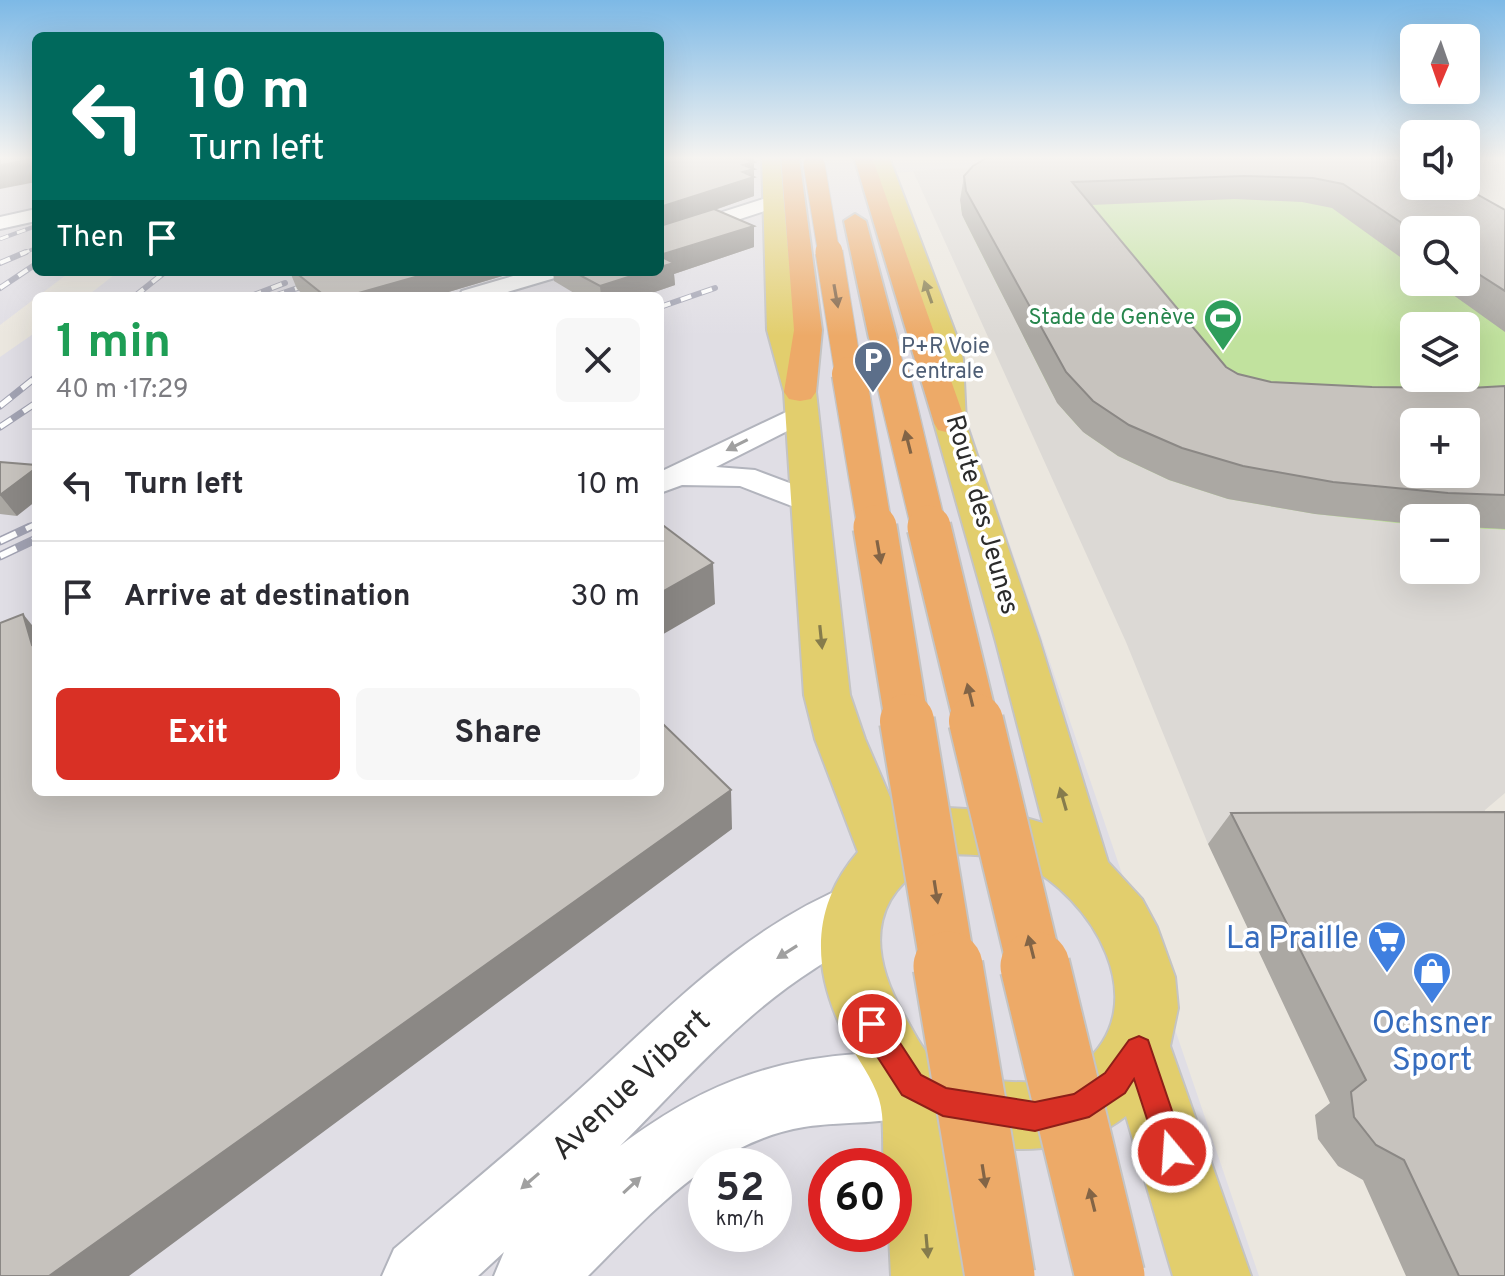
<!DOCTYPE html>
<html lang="en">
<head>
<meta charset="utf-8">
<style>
  :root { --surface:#fff; --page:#f7f7f7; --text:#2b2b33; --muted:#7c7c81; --line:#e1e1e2; --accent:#d93025 }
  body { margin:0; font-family:Overpass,sans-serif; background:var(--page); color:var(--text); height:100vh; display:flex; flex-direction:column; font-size:30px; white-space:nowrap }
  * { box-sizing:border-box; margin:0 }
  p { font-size:26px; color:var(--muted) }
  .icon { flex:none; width:44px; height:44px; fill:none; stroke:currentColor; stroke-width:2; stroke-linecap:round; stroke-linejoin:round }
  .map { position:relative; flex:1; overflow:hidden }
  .details { position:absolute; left:32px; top:292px; width:632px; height:504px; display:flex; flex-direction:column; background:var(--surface); border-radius:12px; box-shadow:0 8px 32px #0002 }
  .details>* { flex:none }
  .banner { position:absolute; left:32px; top:32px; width:632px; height:244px; border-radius:12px; box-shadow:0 8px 32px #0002; background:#00695c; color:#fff; overflow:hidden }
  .needle { width:52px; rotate:182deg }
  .fabs { position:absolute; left:1400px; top:24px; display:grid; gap:16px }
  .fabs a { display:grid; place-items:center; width:80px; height:80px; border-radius:12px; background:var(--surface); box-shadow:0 8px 32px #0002; font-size:40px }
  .speed { position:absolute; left:688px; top:1148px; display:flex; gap:16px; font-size:40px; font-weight:700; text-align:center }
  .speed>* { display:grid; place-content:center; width:104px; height:104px; border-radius:50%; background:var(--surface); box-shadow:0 8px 32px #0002; line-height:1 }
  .speed small { font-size:20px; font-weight:400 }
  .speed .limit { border:12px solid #d22; background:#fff; color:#111 }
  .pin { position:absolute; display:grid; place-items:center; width:68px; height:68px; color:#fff; margin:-34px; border:4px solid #fff; border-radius:50%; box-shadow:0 2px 8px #0007 }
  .me { position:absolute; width:88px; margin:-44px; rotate:342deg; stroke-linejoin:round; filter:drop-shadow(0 0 6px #0008) }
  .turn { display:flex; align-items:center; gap:28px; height:168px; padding:0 24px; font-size:36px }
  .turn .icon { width:104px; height:104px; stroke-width:2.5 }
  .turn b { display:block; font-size:56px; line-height:68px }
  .then { display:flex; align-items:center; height:76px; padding:0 24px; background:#0003; gap:16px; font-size:30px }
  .round { display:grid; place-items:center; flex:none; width:84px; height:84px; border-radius:12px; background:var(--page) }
  .summary { display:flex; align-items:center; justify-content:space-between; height:136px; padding:0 24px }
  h1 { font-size:48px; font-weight:700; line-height:60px; color:#1e9e55 }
  .button { display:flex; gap:16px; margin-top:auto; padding:16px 24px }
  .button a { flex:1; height:92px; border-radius:12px; background:var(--accent); color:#fff; font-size:32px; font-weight:700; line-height:92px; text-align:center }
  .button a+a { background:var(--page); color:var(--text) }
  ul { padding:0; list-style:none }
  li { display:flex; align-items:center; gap:24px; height:112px; padding:0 24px; border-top:2px solid var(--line) }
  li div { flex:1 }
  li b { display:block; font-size:30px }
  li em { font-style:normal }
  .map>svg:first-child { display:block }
  .industrial { fill:#e0dee5; fill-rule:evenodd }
  .pitch { fill:#c1e29e; fill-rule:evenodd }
  .plaza { fill:#dcd9d5 }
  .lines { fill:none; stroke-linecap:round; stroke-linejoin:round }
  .street-casing { stroke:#b2b4bd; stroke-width:4 }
  .secondary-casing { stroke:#b2b4bd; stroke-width:4 }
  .primary-casing { stroke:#c4c4c4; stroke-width:4 }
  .highway-casing { stroke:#c4c4c4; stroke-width:4 }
  .street { fill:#fff; fill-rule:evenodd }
  .secondary { fill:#fff; fill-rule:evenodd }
  .primary { fill:#e2ce6d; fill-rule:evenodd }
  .highway { fill:#edaa68; fill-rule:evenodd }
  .rail-far3-casing { stroke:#a2a3b3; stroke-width:4 }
  .rail-far2-casing { stroke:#a2a3b3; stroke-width:6 }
  .rail-far1-casing { stroke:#a2a3b3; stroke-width:7 }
  .rail-casing { stroke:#a2a3b3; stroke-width:9 }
  .rail-far3 { stroke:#fff; stroke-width:3; stroke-dasharray:9; stroke-linecap:butt }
  .rail-far2 { stroke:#fff; stroke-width:4; stroke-dasharray:11; stroke-linecap:butt }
  .rail-far1 { stroke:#fff; stroke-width:5; stroke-dasharray:14; stroke-linecap:butt }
  .rail { stroke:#fff; stroke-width:6; stroke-dasharray:18; stroke-linecap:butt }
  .highway-bridge-far5-casing { stroke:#c4c4c4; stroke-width:23; stroke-linecap:butt }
  .highway-bridge-far4-casing { stroke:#c4c4c4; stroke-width:29; stroke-linecap:butt }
  .highway-bridge-far3-casing { stroke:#c4c4c4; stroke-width:37; stroke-linecap:butt }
  .highway-bridge-far2-casing { stroke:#c4c4c4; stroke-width:47; stroke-linecap:butt }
  .highway-bridge-far1-casing { stroke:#c4c4c4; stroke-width:58; stroke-linecap:butt }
  .highway-bridge-casing { stroke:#c4c4c4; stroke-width:73; stroke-linecap:butt }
  .highway-bridge-far5 { stroke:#edaa68; stroke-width:21 }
  .highway-bridge-far4 { stroke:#edaa68; stroke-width:27 }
  .highway-bridge-far3 { stroke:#edaa68; stroke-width:34 }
  .highway-bridge-far2 { stroke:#edaa68; stroke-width:43 }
  .highway-bridge-far1 { stroke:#edaa68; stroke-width:54 }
  .highway-bridge { stroke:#edaa68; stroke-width:69 }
  .wall { fill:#aba8a3 }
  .shaded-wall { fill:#8b8885 }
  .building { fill:#c7c3be; stroke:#8b8885; stroke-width:2; fill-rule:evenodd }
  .oneway { fill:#867c4c }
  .oneway2 { fill:#826446 }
  .oneway3 { fill:#a0a0a0 }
  .route { fill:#d93025; stroke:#8d1f18; stroke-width:2 }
  .labels { text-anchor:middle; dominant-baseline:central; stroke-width:7; stroke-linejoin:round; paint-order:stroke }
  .far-leisure-label { font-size:22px; fill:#27864d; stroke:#fff; text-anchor:end }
  .far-service-label { font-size:22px; fill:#4e5e75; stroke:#fff; text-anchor:start }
  .street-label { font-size:26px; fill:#2b2b2b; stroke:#fff }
  .near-shop-label { font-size:32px; fill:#366cbe; stroke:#fff; text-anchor:end }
  .near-street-label { font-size:32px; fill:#2b2b2b; stroke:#fff }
</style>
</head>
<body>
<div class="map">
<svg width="1505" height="1276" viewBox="0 0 1505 1276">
  <rect width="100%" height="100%" fill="#ebe7df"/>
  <path class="industrial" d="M0 157H36V272H70L0 325Z
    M660 157H1115L894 173 963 407 1259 1276H0V357L36 332V792H660V296H87L118 272H660ZM706 1166H774V1234H706ZM826 1166H894V1234H826Z"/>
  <path class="pitch" d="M1322 172 1505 244V530L1466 528V518H1414V525C1306 514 1142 505 1067 415 1043 386 1029 346 1012 313 996 282 970 243 961 209V198ZM1414 230H1466V282H1414ZM1414 326H1466V378H1414ZM1414 422H1466V474H1414Z"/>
  <path class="plaza" d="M1115 157 1426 199 961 198 960 204 962 215 1057 403 1083 432 1118 456 1169 480 1228 499 1315 514 1414 525V570H1466V528L1505 530V793L1485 810 1486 843 1208 844 1126 642 913 171Z"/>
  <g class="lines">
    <g class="street-casing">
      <path id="street" d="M773 196 782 202 780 206 660 245V232Z
        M36 209V221L0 229V217Z
        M527 272H561L558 277 494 296H459L462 291Z
        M801 405 811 407 815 413 811 419 716 467 755 470 819 494 824 501 819 508 808 511 797 508 740 486 682 485 660 493V472Z"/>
    </g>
    <g class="secondary-casing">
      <path id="secondary" d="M853 884 874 892 882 911C869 940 841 951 814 969 740 1016 681 1085 620 1146 694 1090 764 1060 858 1054 889 1052 906 1049 936 1061L946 1085 936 1109C894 1126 848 1120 804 1127 713 1142 651 1213 588 1276H494L504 1252 478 1276H382L394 1249C452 1199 512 1150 569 1099 658 1020 740 928 853 884Z"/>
    </g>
    <g class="primary-casing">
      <path id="primary" d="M762 157H780L795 330 816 392 850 695 865 739 902 825 948 808 1002 811 1043 823 996 642 934 423 933 359 930 340 871 157H889L958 340 963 359 966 423 1040 642 1108 862 1142 899 1157 927 1175 977 1178 1008 1170 1046 1251 1276H1173L1126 1116C1076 1155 1011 1155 952 1139L969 1276H891L889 1234H894V1166H884C882 1145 885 1118 879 1099 873 1079 857 1058 847 1040 813 974 808 910 858 852L815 739 804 695 784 392 767 330ZM950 854C973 855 1000 854 1022 864 1092 896 1156 1003 1083 1064 1077 1069 1071 1076 1063 1078 1032 1087 959 1082 934 1060 921 1049 913 1030 904 1015 864 945 871 886 950 854Z"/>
    </g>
    <g class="highway-casing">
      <path id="highway" d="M781 157H799L822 330 816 392 811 399 800 401 789 399 784 392 794 330Z
        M854 157H872L966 423 962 430 950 433 938 430 934 423Z
        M855 214 866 221 897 338 893 344 883 347 873 344 869 338 844 221Z"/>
    </g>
    <use href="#street" class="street"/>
    <use href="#secondary" class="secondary"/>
    <use href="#primary" class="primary"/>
    <use href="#highway" class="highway"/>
    <g class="rail-far3-casing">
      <path id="rail-far3" d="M0 239 36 226
        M21 254 36 248"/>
    </g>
    <g class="rail-far2-casing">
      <path id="rail-far2" d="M0 263 26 252
        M0 288 36 264
        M135 296 165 272
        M251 296 285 283
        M274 296 345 272
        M660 307 715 288"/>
    </g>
    <g class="rail-far1-casing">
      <path id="rail-far1" d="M0 406 36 377
        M0 427 36 403
        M26 529 36 524"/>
    </g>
    <g class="rail-casing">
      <path id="rail" d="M0 541 30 527
        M0 556 36 539"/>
    </g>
    <use href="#rail-far3" class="rail-far3"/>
    <use href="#rail-far2" class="rail-far2"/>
    <use href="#rail-far1" class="rail-far1"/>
    <use href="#rail" class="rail"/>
    <g class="highway-bridge-far5-casing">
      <path id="highway-bridge-far5" d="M814 164 829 254"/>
    </g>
    <g class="highway-bridge-far4-casing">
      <path id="highway-bridge-far4" d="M829 252 849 376
        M883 338 892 376"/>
    </g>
    <g class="highway-bridge-far3-casing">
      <path id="highway-bridge-far3" d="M849 374 875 529
        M892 374 929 529"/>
    </g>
    <g class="highway-bridge-far2-casing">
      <path id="highway-bridge-far2" d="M875 527 907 723
        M929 527 976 723"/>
    </g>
    <g class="highway-bridge-far1-casing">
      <path id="highway-bridge-far1" d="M907 721 948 968
        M976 721 1035 968"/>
    </g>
    <g class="highway-bridge-casing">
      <path id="highway-bridge" d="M948 966 1000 1276
        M1035 966 1110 1276"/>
    </g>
    <use href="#highway-bridge-far5" class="highway-bridge-far5"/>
    <use href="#highway-bridge-far4" class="highway-bridge-far4"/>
    <use href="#highway-bridge-far3" class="highway-bridge-far3"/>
    <use href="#highway-bridge-far2" class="highway-bridge-far2"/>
    <use href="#highway-bridge-far1" class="highway-bridge-far1"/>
    <use href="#highway-bridge" class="highway-bridge"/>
  </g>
  <path class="wall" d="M754 157V196L715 210 754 247 674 274 675 285 643 296H579L554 281 553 272H660Z
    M1402 164 1505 210V332L1435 282H1466V230H1414V267L1332 208 1302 202 1235 199 1091 205 1226 367 1238 374 1271 382 1372 387 1470 388 1505 386V529L1466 527V518H1414V524L1315 514 1228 499 1169 480 1118 456 1083 432 1057 403 962 215 960 200 964 176Z
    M290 272H516L435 296H305L297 289Z
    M0 462 17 516 0 514Z
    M1231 813 1505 1276H1406L1363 1180 1338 1166 1318 1139 1315 1115 1330 1103 1208 844Z"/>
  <path class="shaded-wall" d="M747 157H754V196L660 229V207L743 158Z
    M36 159V182L0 189V165Z
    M754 226V247L674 274 675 285 643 296H601L600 286 644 272H660V255Z
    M433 272H516L435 296H348Z
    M36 468V501L17 516 0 495Z
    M713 563 715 604 660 636V593Z
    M23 614 36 630V650L32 645Z
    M731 790 732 829 129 1276H49Z"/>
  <path class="building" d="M0 157H36V159L0 165Z
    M660 157H747L743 158 754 162 743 165 754 169 743 172 754 177 660 207Z
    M988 157H1379L1402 161V164L1414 168V186H1462L1505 210V291L1466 266V230H1414V231L1343 184 1313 178 1244 176 1072 182 1226 367 1238 374 1271 382 1372 387 1470 388 1505 386V495L1448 493 1333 482 1243 466 1182 448 1129 425 1093 401 1066 372 966 191 964 176 973 166ZM1414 422H1466V474H1414Z
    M714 209 754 226 660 255V226Z
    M660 256 674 263 660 267Z
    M295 272H433L348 296H325Z
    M574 272H644L600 286Z
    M0 462 36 465V468L0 495Z
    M660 523 713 563 660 593Z
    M23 614 32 645 36 644V792H660V721L731 790 49 1276H0V623Z
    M1505 812V1276H1459L1404 1160 1376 1145 1354 1117 1351 1092 1366 1080 1231 813Z"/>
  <defs><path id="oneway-solid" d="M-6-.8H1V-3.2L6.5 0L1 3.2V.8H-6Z" transform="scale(2)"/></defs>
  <g class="oneway">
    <use href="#oneway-solid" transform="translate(928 292) rotate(-109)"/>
    <use href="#oneway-solid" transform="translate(821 637) rotate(84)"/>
    <use href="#oneway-solid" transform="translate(1063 799) rotate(-106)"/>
    <use href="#oneway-solid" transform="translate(927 1246) rotate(85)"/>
  </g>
  <g class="oneway2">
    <use href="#oneway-solid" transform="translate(836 296) rotate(80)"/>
    <use href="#oneway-solid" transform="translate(908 442) rotate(-104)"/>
    <use href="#oneway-solid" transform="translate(879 552) rotate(80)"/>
    <use href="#oneway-solid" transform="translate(970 695) rotate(-104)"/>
    <use href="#oneway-solid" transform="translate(936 892) rotate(81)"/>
    <use href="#oneway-solid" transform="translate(1031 947) rotate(-104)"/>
    <use href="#oneway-solid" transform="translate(984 1176) rotate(81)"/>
    <use href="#oneway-solid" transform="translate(1092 1200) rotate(-104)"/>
  </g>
  <g class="oneway3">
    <use href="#oneway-solid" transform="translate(737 445) rotate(153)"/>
    <use href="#oneway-solid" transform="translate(787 952) rotate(148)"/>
    <use href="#oneway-solid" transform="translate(530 1181) rotate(139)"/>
    <use href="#oneway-solid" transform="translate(632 1185) rotate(-43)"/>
  </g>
  <linearGradient id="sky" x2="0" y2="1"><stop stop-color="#7db9e6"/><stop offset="0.47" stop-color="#f6f4f1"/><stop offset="1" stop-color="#f6f4f1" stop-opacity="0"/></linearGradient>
  <rect width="1505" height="336" fill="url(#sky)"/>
  <path class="route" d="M872 1010 881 1014 921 1075 946 1088 1035 1102 1074 1094 1105 1073 1129 1040 1139 1036 1148 1040 1186 1152 1182 1162 1172 1167 1161 1162 1134 1079 1125 1093 1089 1117 1035 1131 943 1116 902 1095 862 1033 858 1024 862 1014Z"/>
  <defs>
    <g id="stadium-pin" transform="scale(2)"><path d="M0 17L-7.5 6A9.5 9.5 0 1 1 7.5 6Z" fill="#2e9e5b" stroke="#fff"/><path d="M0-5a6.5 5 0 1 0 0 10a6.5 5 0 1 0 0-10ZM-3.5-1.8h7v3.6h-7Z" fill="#fff"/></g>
    <g id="parking-pin" transform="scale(2)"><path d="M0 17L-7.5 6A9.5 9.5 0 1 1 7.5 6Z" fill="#5c6f8a" stroke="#fff"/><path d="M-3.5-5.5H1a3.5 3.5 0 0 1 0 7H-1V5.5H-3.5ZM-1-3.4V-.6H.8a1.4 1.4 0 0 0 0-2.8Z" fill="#fff"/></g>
    <g id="supermarket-pin" transform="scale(2)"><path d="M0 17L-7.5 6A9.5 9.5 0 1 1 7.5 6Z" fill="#3f7fe0" stroke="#fff"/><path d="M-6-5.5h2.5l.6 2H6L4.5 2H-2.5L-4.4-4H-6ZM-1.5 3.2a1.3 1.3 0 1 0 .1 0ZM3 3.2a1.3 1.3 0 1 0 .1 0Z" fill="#fff"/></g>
    <g id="shop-pin" transform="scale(2)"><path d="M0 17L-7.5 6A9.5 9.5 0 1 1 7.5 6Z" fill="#3f7fe0" stroke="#fff"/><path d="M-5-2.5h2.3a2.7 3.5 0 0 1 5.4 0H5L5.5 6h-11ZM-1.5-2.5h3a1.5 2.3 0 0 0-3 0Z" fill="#fff"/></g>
  </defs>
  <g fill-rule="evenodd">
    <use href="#stadium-pin" x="1223" y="318"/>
    <use href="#parking-pin" x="873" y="360"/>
    <use href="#supermarket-pin" x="1387" y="940"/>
    <use href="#shop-pin" x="1432" y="971"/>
  </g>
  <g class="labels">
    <g class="far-leisure-label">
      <text x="1195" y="318">Stade de Genève</text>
    </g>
    <g class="far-service-label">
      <text x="901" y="347">P+R Voie<tspan x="901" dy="25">Centrale</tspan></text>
    </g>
    <g class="street-label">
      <text transform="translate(981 515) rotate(74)">Route des Jeunes</text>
    </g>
    <g class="near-shop-label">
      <text x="1359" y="940">La Praille</text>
      <text x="1432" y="1025" text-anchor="middle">Ochsner<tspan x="1432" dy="37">Sport</tspan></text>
    </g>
    <g class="near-street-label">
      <text transform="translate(632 1086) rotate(-43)">Avenue Vibert</text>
    </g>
  </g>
</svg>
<div class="fabs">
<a><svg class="needle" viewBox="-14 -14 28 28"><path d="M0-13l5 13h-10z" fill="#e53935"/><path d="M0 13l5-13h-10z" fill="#7c7c81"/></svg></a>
<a><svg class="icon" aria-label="sound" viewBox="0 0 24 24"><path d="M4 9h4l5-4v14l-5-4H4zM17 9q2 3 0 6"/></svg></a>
<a><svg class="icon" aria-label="search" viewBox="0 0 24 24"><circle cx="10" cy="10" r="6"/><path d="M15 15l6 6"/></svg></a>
<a><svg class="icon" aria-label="layers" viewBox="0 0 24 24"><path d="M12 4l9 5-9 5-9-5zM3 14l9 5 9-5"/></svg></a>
<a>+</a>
<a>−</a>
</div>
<div class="speed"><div>52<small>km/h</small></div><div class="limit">60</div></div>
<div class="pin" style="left:872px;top:1024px;background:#d93025"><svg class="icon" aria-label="arrive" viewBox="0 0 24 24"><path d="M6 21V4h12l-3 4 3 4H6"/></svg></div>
<svg class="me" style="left:1172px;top:1152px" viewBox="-20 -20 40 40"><circle r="17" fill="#d93025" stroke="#fff" stroke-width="3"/><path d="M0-11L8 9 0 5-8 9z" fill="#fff"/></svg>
<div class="banner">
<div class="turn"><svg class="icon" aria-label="left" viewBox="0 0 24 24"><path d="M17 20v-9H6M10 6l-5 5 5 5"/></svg><div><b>10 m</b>Turn left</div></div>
<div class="then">Then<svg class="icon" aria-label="arrive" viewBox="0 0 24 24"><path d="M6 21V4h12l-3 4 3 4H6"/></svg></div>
</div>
<section class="details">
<div class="summary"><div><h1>1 min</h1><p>40 m · 17:29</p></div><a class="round"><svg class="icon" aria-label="close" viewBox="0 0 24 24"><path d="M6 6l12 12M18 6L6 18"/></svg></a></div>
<ul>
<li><svg class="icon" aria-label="left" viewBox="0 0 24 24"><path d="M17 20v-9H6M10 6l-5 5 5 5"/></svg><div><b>Turn left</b></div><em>10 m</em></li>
<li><svg class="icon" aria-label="arrive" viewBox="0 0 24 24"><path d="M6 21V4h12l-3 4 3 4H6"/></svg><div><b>Arrive at destination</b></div><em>30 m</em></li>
</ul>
<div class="button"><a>Exit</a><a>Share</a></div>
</section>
</div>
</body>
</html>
